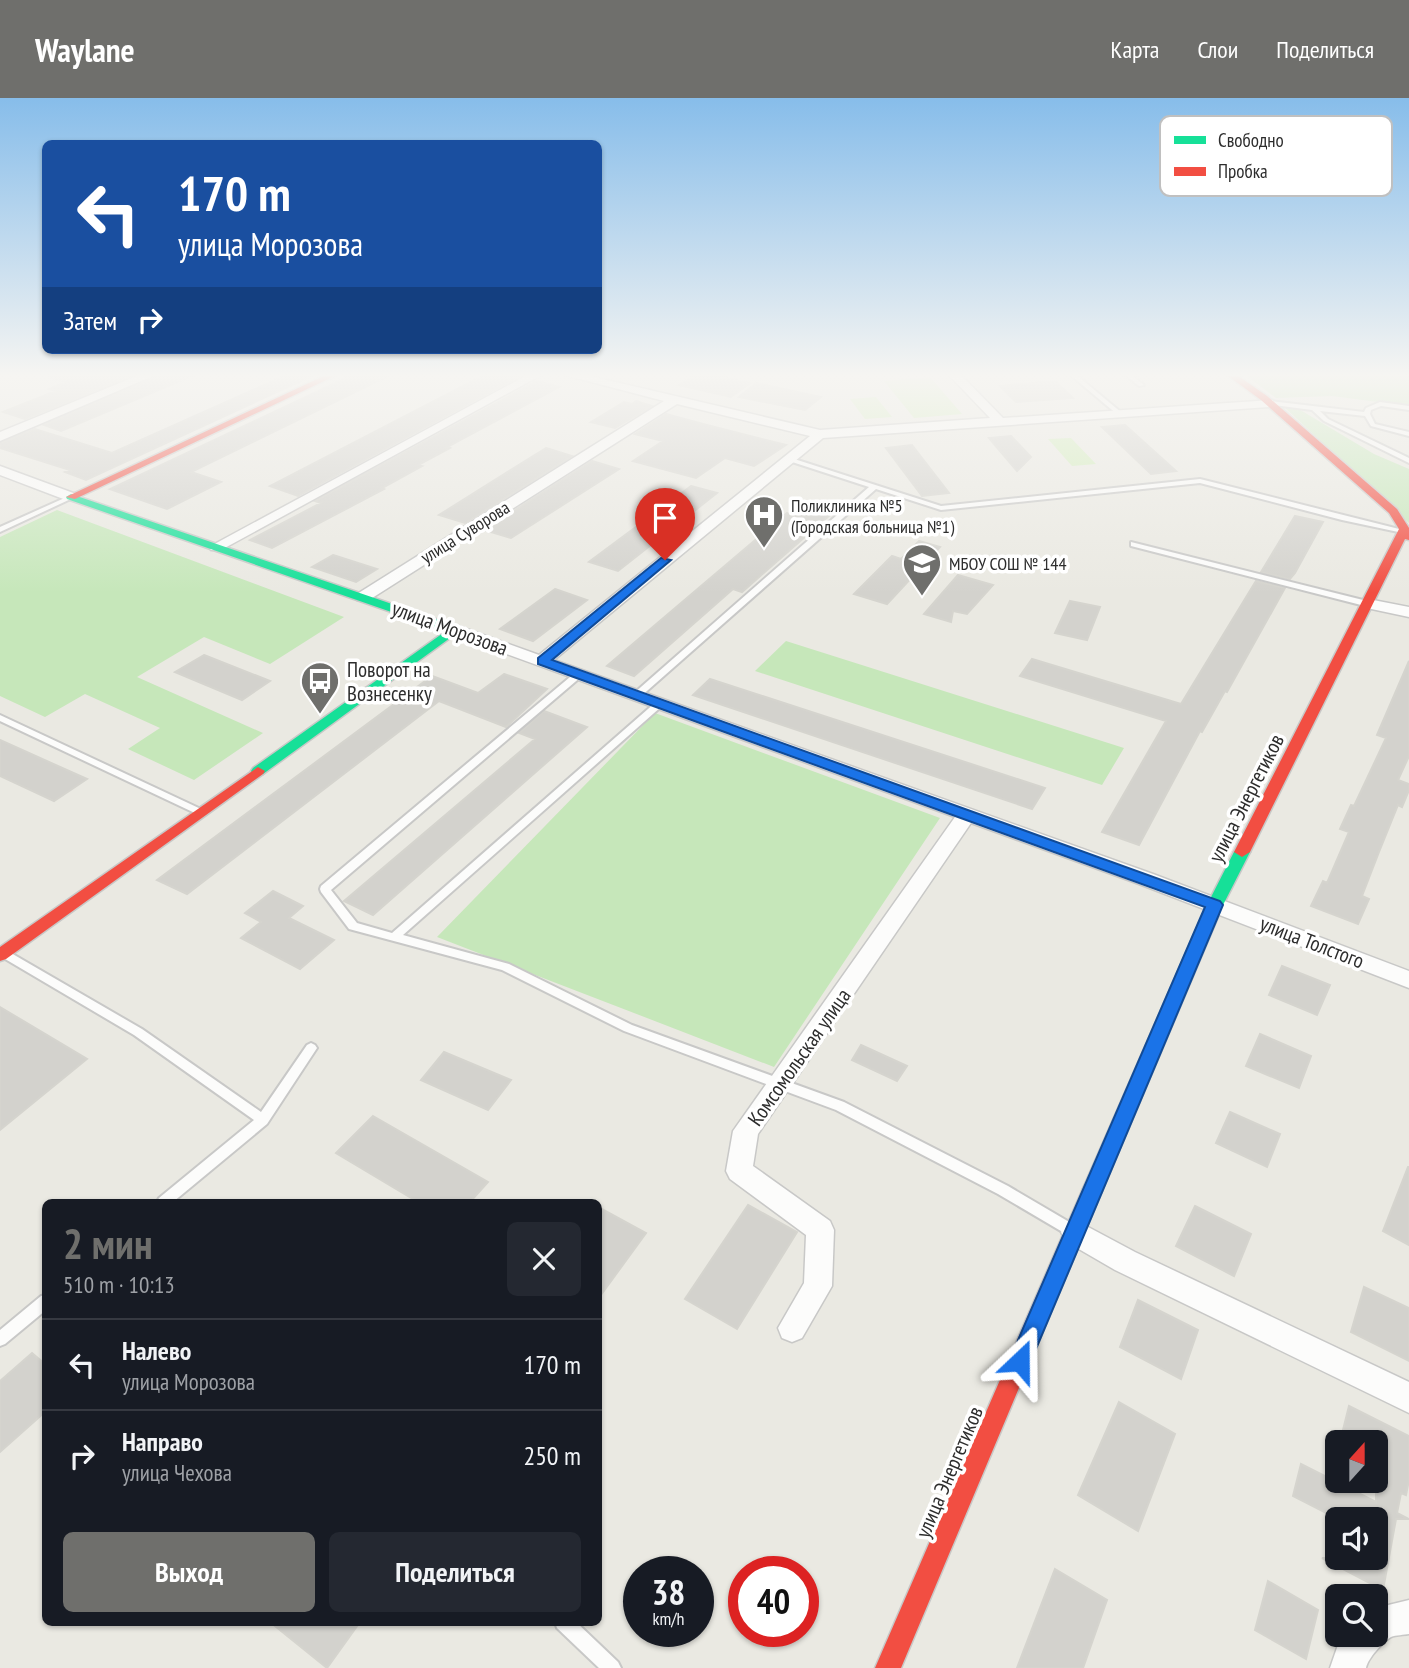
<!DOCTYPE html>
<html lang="ru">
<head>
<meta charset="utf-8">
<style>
  :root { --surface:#171b24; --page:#242831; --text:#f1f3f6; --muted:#9ea1a6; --line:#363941; --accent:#6f6f6c }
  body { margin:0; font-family:"PT Sans Narrow",sans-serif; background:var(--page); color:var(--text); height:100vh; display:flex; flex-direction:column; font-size:26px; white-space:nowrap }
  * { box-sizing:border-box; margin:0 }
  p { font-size:23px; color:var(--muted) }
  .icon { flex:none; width:38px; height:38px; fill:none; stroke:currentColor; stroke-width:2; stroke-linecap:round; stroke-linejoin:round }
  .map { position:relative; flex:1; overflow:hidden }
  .sheet { position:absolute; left:42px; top:1101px; width:560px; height:427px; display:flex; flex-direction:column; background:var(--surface); border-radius:10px; box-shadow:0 2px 5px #0004 }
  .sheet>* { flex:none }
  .guide { position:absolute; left:42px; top:42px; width:560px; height:214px; border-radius:10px; box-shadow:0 2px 5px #0004; background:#1a4fa0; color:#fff; overflow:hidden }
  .needle { width:46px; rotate:21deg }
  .fabs { position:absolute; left:1325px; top:1332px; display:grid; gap:14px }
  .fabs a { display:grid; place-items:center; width:63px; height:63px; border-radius:10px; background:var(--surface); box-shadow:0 2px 5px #0004; font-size:35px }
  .speed { position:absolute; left:623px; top:1458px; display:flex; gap:14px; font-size:35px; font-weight:700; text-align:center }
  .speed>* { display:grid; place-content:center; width:91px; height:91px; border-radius:50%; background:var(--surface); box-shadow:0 2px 5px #0004; line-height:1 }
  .speed small { font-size:18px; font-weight:400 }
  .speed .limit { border:10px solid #d22; background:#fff; color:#111 }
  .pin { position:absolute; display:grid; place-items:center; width:60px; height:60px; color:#fff; margin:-72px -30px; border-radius:50% 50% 50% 0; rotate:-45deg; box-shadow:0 0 7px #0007 }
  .pin .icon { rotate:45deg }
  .me { position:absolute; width:77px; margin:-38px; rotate:23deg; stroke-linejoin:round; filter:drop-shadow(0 0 5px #0008) }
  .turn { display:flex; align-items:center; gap:24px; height:147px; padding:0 21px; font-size:32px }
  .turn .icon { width:91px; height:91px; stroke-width:2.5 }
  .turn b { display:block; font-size:49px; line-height:60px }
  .then { display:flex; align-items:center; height:66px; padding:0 21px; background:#0003; gap:14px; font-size:26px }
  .round { display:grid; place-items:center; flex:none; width:74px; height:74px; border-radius:10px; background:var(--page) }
  .head { display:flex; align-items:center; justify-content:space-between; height:119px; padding:0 21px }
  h1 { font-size:42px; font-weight:600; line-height:52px; color:var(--accent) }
  .action { display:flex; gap:14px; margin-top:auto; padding:14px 21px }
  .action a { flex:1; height:80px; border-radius:10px; background:var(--accent); color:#fff; font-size:28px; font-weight:600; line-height:80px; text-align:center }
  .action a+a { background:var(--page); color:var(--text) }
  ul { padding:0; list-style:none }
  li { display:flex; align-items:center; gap:21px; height:91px; padding:0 21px; border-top:2px solid var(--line) }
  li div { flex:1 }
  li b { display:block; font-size:26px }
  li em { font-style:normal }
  header { display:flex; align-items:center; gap:42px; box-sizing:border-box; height:98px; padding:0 35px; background:var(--accent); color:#fff }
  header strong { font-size:33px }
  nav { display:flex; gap:38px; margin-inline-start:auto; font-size:24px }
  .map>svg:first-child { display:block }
  .green { fill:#c6e7ba }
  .pitch { fill:#d0ecb8 }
  .building { fill:#d3d2cd; stroke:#d5d4ce; stroke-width:2 }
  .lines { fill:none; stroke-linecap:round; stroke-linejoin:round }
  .lane-casing { stroke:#c8c8c7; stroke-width:4 }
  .street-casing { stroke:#c8c8c7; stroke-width:3 }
  .fast-casing { stroke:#c8c8c7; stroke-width:3 }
  .jam-casing { stroke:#c8c8c7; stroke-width:3 }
  .lane { fill:#fcfcfb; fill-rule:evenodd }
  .street { fill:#fcfcfb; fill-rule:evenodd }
  .fast { fill:#16e098; fill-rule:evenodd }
  .jam { fill:#f24e42; fill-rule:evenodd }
  .route { fill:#1a73e8; stroke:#114b97; stroke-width:2 }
  .labels { text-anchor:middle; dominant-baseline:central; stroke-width:7; stroke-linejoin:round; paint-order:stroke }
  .far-poi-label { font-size:18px; fill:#2d2d2d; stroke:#fff; text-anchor:start }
  .far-street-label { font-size:18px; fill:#2d2d2d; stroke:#fff }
  .street-label { font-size:21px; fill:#2d2d2d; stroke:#fff }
  .poi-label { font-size:21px; fill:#2d2d2d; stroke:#fff; text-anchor:start }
  .key { fill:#fff; stroke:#c0c0c0; stroke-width:2 }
  .key-label { font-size:19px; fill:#2d2d2d }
</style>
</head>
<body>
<header>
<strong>Waylane</strong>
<nav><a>Карта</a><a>Слои</a><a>Поделиться</a></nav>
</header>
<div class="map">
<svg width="1409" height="1570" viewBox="0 0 1409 1570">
  <rect width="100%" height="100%" fill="#eae9e2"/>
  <path class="green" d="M1243 275H1409V308L1332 298 1276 300Z
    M1283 308 1297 310 1374 356 1409 371V425Z
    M57 412 344 519 270 566 204 539 137 579 263 635 194 682 128 651 160 630 85 596 45 619 0 598V439Z
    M786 543 1124 650 1102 687 755 573Z
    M655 615 940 720 774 969 437 839Z"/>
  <path class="pitch" d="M930 279 962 316 914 320 884 283Z
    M876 299 892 319 865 321 850 301Z
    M1071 340 1096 366 1072 368 1048 341Z"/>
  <path class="building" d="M49 275H138L25 321 3 314 56 293 49 291 66 284 49 279Z
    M162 275H199L61 333 44 327Z
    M291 275H318L86 382 65 374 70 372 0 350V345L35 331 112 355Z
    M348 275H394L191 374 221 384 167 411 110 391 344 281Z
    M488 275 520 278 298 398 270 388Z
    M698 275H705L750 285 731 299 679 287Z
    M537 283 559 289 447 349 450 350 418 367 422 368 382 390 384 391 272 450 250 442 321 405 315 403Z
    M1055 283 1073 300 1016 304 1000 288Z
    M756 285 821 299 805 312 739 299Z
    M636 303 652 308 615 330 591 324 624 304 632 306Z
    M666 316 703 326 786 347 754 368 725 360 696 380 633 363 663 343 635 336Z
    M1125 327 1176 373 1151 376 1102 329Z
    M1011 338 1031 359 1017 373 989 340Z
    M912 347 949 395 922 398 886 350Z
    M546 350 572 358 465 425 439 417Z
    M592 363 619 371 511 440 484 432Z
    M691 388 717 395 618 473 589 464Z
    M812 402 838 410 742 494 733 491 634 578 607 568 787 415 794 418Z
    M1295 418 1323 424 1295 475 1290 481 1261 474Z
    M919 443 940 449 887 506 854 496 892 458 901 461Z
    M333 457 377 471 356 484 312 469Z
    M958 477 993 487 967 516 953 513 951 524 924 516Z
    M1256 483 1285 490 1227 594 1225 593 1202 634 1200 633 1139 747 1102 734 1166 623 1020 578 1032 561 1181 606Z
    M555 491 587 502 533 543 500 531Z
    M1070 503 1100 509 1087 542 1055 535Z
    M204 557 270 583 242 602 175 574Z
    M1409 563V658L1398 682 1409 686V692L1402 709 1398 707 1379 754 1362 798 1369 801 1358 826 1311 808 1323 783 1327 785 1349 734 1340 731 1351 707 1354 708 1386 640 1377 637Z
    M504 576 547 591 506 629 439 603 187 796 157 782 432 578 478 595Z
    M710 581 1045 690 1032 711 693 597Z
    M544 613 587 629 373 817 344 803 535 641 519 635Z
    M0 642 87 681 54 703 0 678Z
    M273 793 303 808 289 820 334 842 300 871 241 840 261 824 245 815Z
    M1282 868 1330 887 1317 917 1269 897Z
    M0 909 87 961 0 1032Z
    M1260 936 1311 958 1299 990 1246 968Z
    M861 947 907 968 897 983 852 962Z
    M444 954 511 982 488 1012 421 982Z
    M1230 1014 1280 1036 1267 1069 1216 1045Z
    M373 1018 488 1084 470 1104H418L336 1055Z
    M1408 1069H1409V1147L1383 1133Z
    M748 1107 797 1134 737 1231 685 1201Z
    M1195 1108 1251 1136 1234 1178 1176 1148Z
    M598 1109 646 1135 598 1201Z
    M1364 1189 1409 1210V1263L1351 1234Z
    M1138 1202 1198 1232 1181 1281 1120 1249Z
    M32 1255 46 1267V1313L0 1354V1283Z
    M1119 1304 1175 1336 1138 1433 1078 1397Z
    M1349 1308 1409 1338V1382L1406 1397 1401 1395 1397 1415 1409 1421H1396L1383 1492 1322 1460H1376V1421H1338L1293 1398 1301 1366 1376 1404V1344H1340Z
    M1055 1471 1107 1502 1083 1570H1017Z
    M1268 1483 1318 1512 1306 1561 1255 1532Z
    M270 1524H360L327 1570Z"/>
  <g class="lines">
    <g class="lane-casing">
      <path id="lane" d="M1068 275H1074L1122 315V317H1118Z
        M1123 275H1129L1144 287 1139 288Z
        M1269 303 1364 314 1366 310 1380 304 1409 308V312L1381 308 1371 312 1370 316 1375 326 1409 334V338L1371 328 1365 318 1320 313 1328 321 1409 360V365L1324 323 1312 312 1267 306 1266 305Z
        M788 359 941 408 1200 381 1407 433 1403 435 1342 422 1200 385 941 412 876 391 639 600H633V596L869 389 786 362V360Z
        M69 398 75 399 0 434V429Z
        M1131 444 1371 504 1372 506 1368 508H1365L1131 448Z
        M579 573 583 576 582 578 331 792 357 825 392 835 656 604H662V608L403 837 509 866 632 927 844 1004 1008 1088 1076 1128 1078 1132 1076 1136 1071 1138 1066 1136 998 1096 836 1012 624 933 502 872 349 831 321 794 320 791 321 788 576 574Z
        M0 617 203 712 205 714 200 717 197 716 0 623Z
        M4 851 142 931 261 1014 307 947 311 945 315 947 317 950 267 1026 173 1104H157L159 1100 254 1022 134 937 0 858V852Z
        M46 1197V1212L5 1246 0 1248V1232L41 1198Z
        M555 1524H576L618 1564 621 1570H599L557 1530Z"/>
    </g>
    <g class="street-casing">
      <path id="street" d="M144 275H160L0 343V334Z
        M531 275H545L221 452H211L209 449Z
        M557 275H577L820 332 990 320 947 275H959L1003 320 1273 302V308L1269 309 823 340 554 562 1153 776 1409 873V890L1139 786 971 725 758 1036 753 1068 830 1123 834 1132 832 1188 802 1240 792 1244 782 1240 778 1230 804 1185 806 1137 730 1081 726 1073 733 1033 955 719 449 535 447 532 455 527 461 529 539 557 810 338 677 306 369 502H357L355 499 357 496 664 303Z
        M0 368 76 396 78 399 76 402H66L0 377Z
        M1368 501 1409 509V519L1362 509 1360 506 1362 503Z
        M1075 1122 1135 1154 1409 1284V1315L1115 1172 1065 1143 1061 1134 1065 1125Z
        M1409 1502V1536C1404 1537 1396 1537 1391 1539 1383 1544 1368 1560 1366 1570H1330L1339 1544 1346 1536H1376V1510Z"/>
    </g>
    <g class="fast-casing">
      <path id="fast" d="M71 396 459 529 461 532 263 676H253L251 673 253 670 446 533 67 401 66 399Z
        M1242 749 1250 754 1223 807 1102 1093 1099 1099 1092 1102 1085 1099 1082 1093 1207 807 1234 754Z"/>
    </g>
    <g class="jam-casing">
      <path id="jam" d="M330 275H341L75 401 66 399Z
        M1224 275H1234L1267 298 1397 411 1409 430V442L1405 441 1250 754 1242 759 1234 754 1399 431 1389 415 1261 302Z
        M258 669 265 673 263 676 6 861 0 863V849Z
        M1092 1084 1099 1087 1102 1093 901 1570H875L1082 1093 1085 1087Z"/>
    </g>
    <use href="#lane" class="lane"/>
    <use href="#street" class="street"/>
    <use href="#fast" class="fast"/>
    <use href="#jam" class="jam"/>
  </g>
  <linearGradient id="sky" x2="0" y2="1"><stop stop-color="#87bdea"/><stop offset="0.56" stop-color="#f6f5f2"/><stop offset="1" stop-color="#f6f5f2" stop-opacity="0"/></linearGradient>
  <rect width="1409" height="495" fill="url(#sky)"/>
  <path class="route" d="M661 460 671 462 552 562 1220 803 1223 807 1028 1270 1020 1273 1012 1270 1009 1263 1205 809 538 566V560Z"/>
  <defs>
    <g id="hospital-pin" transform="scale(2.0125)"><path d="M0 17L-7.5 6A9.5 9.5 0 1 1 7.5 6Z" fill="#6f6f6c" stroke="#fff"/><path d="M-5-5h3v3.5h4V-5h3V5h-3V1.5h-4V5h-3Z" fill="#fff"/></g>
    <g id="school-pin" transform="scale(2.0125)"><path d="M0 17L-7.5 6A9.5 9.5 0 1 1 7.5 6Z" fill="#6f6f6c" stroke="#fff"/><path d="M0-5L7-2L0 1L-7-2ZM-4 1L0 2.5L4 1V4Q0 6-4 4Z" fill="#fff"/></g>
    <g id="bus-pin" transform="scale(2.0125)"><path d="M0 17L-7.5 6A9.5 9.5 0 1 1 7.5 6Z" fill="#6f6f6c" stroke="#fff"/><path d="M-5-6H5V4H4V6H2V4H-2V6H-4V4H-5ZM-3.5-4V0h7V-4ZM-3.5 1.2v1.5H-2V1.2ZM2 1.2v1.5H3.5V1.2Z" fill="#fff"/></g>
  </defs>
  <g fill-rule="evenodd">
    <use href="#hospital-pin" x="764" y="417"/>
    <use href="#school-pin" x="922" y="465"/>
    <use href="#bus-pin" x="320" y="583"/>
  </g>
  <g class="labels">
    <g class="far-poi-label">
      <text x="791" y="407">Поликлиника №5<tspan x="791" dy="21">(Городская больница №1)</tspan></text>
      <text x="949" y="465">МБОУ СОШ № 144</text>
    </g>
    <g class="far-street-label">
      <text transform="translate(465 434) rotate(-32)">улица Суворова</text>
    </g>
    <g class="street-label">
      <text transform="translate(450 530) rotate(20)">улица Морозова</text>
      <text transform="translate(1246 700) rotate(-63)">улица Энергетиков</text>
      <text transform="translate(1312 844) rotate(21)">улица Толстого</text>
      <text transform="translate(799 959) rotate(-55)">Комсомольская улица</text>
      <text transform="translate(949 1374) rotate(-67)">улица Энергетиков</text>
    </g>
    <g class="poi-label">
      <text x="347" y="571">Поворот на<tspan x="347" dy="24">Вознесенку</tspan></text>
    </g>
  </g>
  <rect x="1160" y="18" width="232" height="80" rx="10" class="key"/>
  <rect x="1174" y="38" width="32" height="8" fill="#16e098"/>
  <rect x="1174" y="69" width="32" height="9" fill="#f24e42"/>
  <g class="key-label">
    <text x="1218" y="49">Свободно</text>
    <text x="1218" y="80">Пробка</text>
  </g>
</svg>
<div class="fabs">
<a><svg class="needle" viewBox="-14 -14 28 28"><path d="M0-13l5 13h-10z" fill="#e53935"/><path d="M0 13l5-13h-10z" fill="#9ea1a6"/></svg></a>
<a><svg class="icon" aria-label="sound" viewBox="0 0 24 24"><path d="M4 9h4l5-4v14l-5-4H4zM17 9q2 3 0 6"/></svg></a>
<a><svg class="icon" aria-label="search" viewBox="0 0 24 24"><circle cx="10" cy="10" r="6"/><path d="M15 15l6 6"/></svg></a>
</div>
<div class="speed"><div>38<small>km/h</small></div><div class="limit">40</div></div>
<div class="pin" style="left:665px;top:462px;background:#d93025"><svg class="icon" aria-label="arrive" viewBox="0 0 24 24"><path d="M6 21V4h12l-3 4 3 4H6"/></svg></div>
<svg class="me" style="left:1020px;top:1263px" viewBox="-20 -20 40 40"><path d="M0-17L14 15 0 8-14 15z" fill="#1a73e8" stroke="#fff" stroke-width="4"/></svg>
<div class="guide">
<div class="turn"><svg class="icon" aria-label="left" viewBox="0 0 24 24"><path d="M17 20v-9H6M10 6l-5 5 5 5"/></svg><div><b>170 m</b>улица Морозова</div></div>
<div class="then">Затем<svg class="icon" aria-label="right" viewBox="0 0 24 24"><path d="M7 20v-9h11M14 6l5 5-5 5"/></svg></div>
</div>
<section class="sheet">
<div class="head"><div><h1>2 мин</h1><p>510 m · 10:13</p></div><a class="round"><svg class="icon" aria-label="close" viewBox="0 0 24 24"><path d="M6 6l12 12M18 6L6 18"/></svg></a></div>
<ul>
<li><svg class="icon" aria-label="left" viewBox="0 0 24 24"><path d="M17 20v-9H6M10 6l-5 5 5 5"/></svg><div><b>Налево</b><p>улица Морозова</p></div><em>170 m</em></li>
<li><svg class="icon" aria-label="right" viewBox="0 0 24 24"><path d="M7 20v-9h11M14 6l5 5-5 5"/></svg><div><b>Направо</b><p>улица Чехова</p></div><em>250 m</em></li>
</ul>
<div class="action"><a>Выход</a><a>Поделиться</a></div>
</section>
</div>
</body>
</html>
